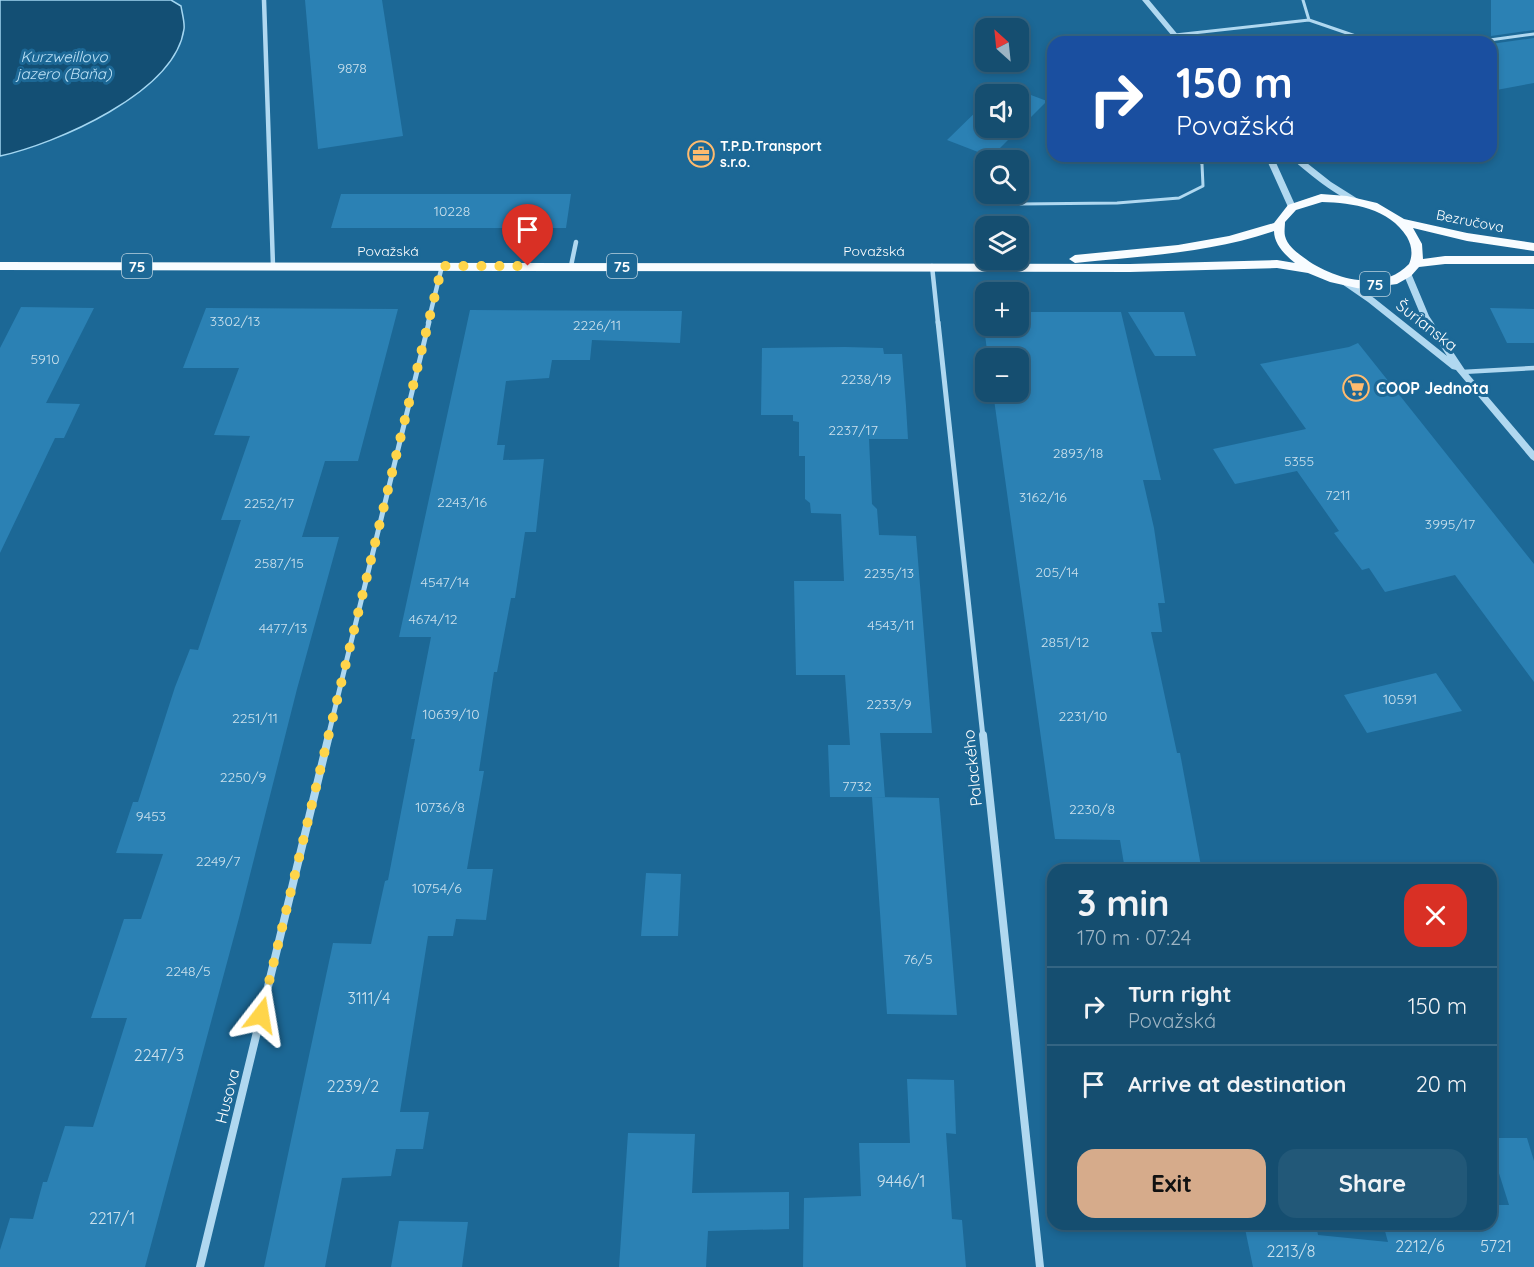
<!DOCTYPE html>
<html lang="en">
<head>
<meta charset="utf-8">
<style>
  :root { --surface:#154e70; --page:#225878; --text:#f1f3f6; --muted:#9db4c3; --line:#346583; --accent:#d6ab8b }
  body { margin:0; font-family:Quicksand,sans-serif; background:var(--page); color:var(--text); height:100vh; display:flex; flex-direction:column; font-size:22px; white-space:nowrap }
  * { box-sizing:border-box; margin:0 }
  p { font-size:20px; color:var(--muted) }
  .icon { flex:none; width:33px; height:33px; fill:none; stroke:currentColor; stroke-width:2; stroke-linecap:round; stroke-linejoin:round }
  .map { position:relative; flex:1; overflow:hidden }
  .drawer { position:absolute; left:1047px; top:864px; width:450px; height:366px; display:flex; flex-direction:column; background:var(--surface); border-radius:18px; box-shadow:0 3px 9px #0003,0 0 0 2px var(--line) }
  .drawer>* { flex:none }
  .hud { position:absolute; left:1047px; top:36px; width:450px; height:126px; border-radius:18px; box-shadow:0 3px 9px #0003,0 0 0 2px var(--line); background:#1a4fa0; color:#fff; overflow:hidden }
  .needle { width:39px; rotate:333deg }
  .fabs { position:absolute; left:975px; top:18px; display:grid; gap:12px }
  .fabs a { display:grid; place-items:center; width:54px; height:54px; border-radius:12px; background:var(--surface); box-shadow:0 3px 9px #0003,0 0 0 2px var(--line); font-size:30px }
  .pin { position:absolute; display:grid; place-items:center; width:51px; height:51px; color:#fff; margin:-62px -26px; border-radius:50% 50% 50% 0; rotate:-45deg; box-shadow:0 0 6px #0007 }
  .pin .icon { rotate:45deg }
  .me { position:absolute; width:66px; margin:-33px; rotate:14deg; stroke-linejoin:round; filter:drop-shadow(0 0 4px #0008) }
  .turn { display:flex; align-items:center; gap:21px; height:126px; padding:0 30px; font-size:27px }
  .turn .icon { width:78px; height:78px; stroke-width:2.5 }
  .turn b { display:block; font-size:42px; line-height:51px }
  .round { display:grid; place-items:center; flex:none; width:63px; height:63px; border-radius:18px; background:var(--page) }
  .summary { display:flex; align-items:center; justify-content:space-between; height:102px; padding:0 30px }
  h1 { font-size:36px; font-weight:700; line-height:45px }
  .action { display:flex; gap:12px; margin-top:auto; padding:12px 30px }
  .action a { flex:1; height:69px; border-radius:18px; background:var(--accent); color:#111; font-size:24px; font-weight:700; line-height:69px; text-align:center }
  .action a+a { background:var(--page); color:var(--text) }
  ul { padding:0; list-style:none }
  li { display:flex; align-items:center; gap:18px; height:78px; padding:0 30px; border-top:2px solid var(--line) }
  li div { flex:1 }
  li b { display:block; font-size:22px }
  li em { font-style:normal }
  .map>svg:first-child { display:block }
  .water { fill:#134f74; stroke:#a3d6f1; stroke-width:1.5 }
  .building { fill:#2b81b4 }
  .lines { fill:none; stroke-linecap:round; stroke-linejoin:round }
  .service-far1 { stroke:#b0d8f0; stroke-width:3 }
  .service { stroke:#b0d8f0; stroke-width:4.5 }
  .minor-far2 { stroke:#b0d8f0; stroke-width:4.5 }
  .minor-far1 { stroke:#b0d8f0; stroke-width:5 }
  .minor { stroke:#b0d8f0; stroke-width:8 }
  .tertiary { fill:#b0d8f0; fill-rule:evenodd }
  .primary { fill:#f8fcff; fill-rule:evenodd }
  .route { stroke:#ffd54a; stroke-width:10; stroke-dasharray:0 18 }
  .labels { text-anchor:middle; dominant-baseline:central; stroke-width:6; stroke-linejoin:round; paint-order:stroke }
  .number-label { font-size:14px; fill:#cae0ec }
  .far-poi-label { font-size:14px; font-weight:bold; fill:#fff; stroke:#1c6896; text-anchor:start }
  .far-street-label { font-size:14px; fill:#fff; stroke:#1c6896 }
  .far-water-label { font-size:15px; font-style:italic; fill:#bce1f6; stroke:#1c6896 }
  .shield { fill:#1c6896; stroke:#bbd2e0; stroke-width:1.5 }
  .shield-label { font-size:15px; font-weight:bold; fill:#fff }
  .street-label { font-size:16px; fill:#fff; stroke:#1c6896 }
  .poi-label { font-size:16px; font-weight:bold; fill:#fff; stroke:#1c6896; text-anchor:start }
  .near-number-label { font-size:16px; fill:#cae0ec }
</style>
</head>
<body>
<div class="map">
<svg width="1534" height="1267" viewBox="0 0 1534 1267">
  <rect width="100%" height="100%" fill="#1c6896"/>
  <path class="water" d="M0 0H171L181 6C182 13 185 23 184 29 175 93 55 144 0 156Z"/>
  <path class="building" d="M305 0H382L403 136 318 149Z
    M1491 0H1534V30L1491 36Z
    M1534 38V83L1491 91V44Z
    M1004 85 1047 101 991 157 947 140 986 102V128H1018V94H994Z
    M341 194H571L566 228H331Z
    M21 307 94 308 46 403 80 404 64 438H55L0 553V348Z
    M206 308 398 309 358 461H325L302 537H339L297 689 239 918 145 1267H0V1250L10 1218 33 1219 43 1182H47L65 1126 93 1127 127 1018H91L124 919H141L163 854 116 853 133 802H138L175 687 190 649 198 650 241 520H221L250 436 214 435 239 368H183Z
    M1490 308 1534 309V343H1507Z
    M470 310 682 311 680 343 592 340 590 360H552L549 378 506 381 497 445H505L503 460 544 459 536 532H525L515 598H511L497 672H494L479 771H484L467 869H493L486 920 456 919 453 936H428L400 1112H429L423 1149H396L391 1176 342 1178 325 1267H264L333 943 371 944 385 881 388 880 415 739H411L431 637H399Z
    M982 312H986V326H1018V312H1121L1161 480H1143L1154 528 1165 603H1158L1162 632H1151L1177 753H1180L1201 866 1168 865 1169 870H1125L1120 840 1055 839 993 392H1018V358H988Z
    M1128 312H1184L1196 356H1155Z
    M1358 343 1534 564V682L1455 575 1385 592 1369 568 1362 570 1334 533 1339 531 1297 471 1235 484 1213 449 1306 429 1260 364 1349 347Z
    M845 347 883 348 884 354H902L906 406 908 439H869L872 504 877 509 879 535 916 536 932 733H880L885 797H830L828 745H850L845 675H796L794 581H844L841 514 811 513 810 503 805 499V456H799V422L793 421V415H761L762 348Z
    M1436 673 1462 711 1367 733 1344 695Z
    M872 797 939 798 957 1015 887 1014Z
    M646 873 681 874 678 936H641Z
    M907 1079 954 1080 956 1134 946 1133 952 1219 962 1220 966 1267H803L804 1198 861 1196 859 1143H910Z
    M628 1133 695 1134 692 1193 789 1192V1229L708 1231 706 1267H619Z
    M1491 1138H1527L1534 1161V1267H1253L1244 1224H1316L1318 1235 1388 1242 1383 1224H1491V1205H1509L1491 1148Z
    M399 1221 468 1222 462 1267H391Z"/>
  <g class="lines">
    <path class="service-far1" d="M1303 0 1309 20
      M1175 35 1309 20 1373 42
      M1475 42 1534 34
      M1020 204 1117 203 1179 198 1203 186 1202 164 1195 156"/>
    <path class="service" d="M1462 372 1534 368"/>
    <path class="minor-far2" d="M264 0 273 266
      M571 266 576 242
      M932 266 938 323
      M428 323 442 266"/>
    <path class="minor-far1" d="M938 322 983 737
      M328 737 429 322"/>
    <path class="minor" d="M983 735 1040 1267
      M200 1267 329 735"/>
    <path class="tertiary" d="M1142 0H1149L1184 42H1177Z
      M1265 156H1273L1296 207 1295 209 1292 210 1288 207Z
      M1289 156H1298L1331 182 1358 199V203C1344 203 1300 167 1289 156Z
      M1407 270 1411 273 1429 316 1465 370 1534 451V461L1531 459 1456 370 1452 369 1368 302 1339 282 1343 279 1346 280 1374 298 1447 356 1421 316 1403 273Z"/>
    <path class="primary" d="M1321 194 1347 196 1377 203 1404 219 1467 233 1534 243V251L1467 241 1413 228 1422 244 1423 259 1445 256H1534V264H1445L1419 267 1411 276 1397 284 1361 289 1330 282 1308 273 1277 268 1130 272 0 270V262L1130 264 1277 260 1295 263C1285 255 1274 244 1274 231 1210 253 1142 256 1075 263L1069 259 1075 255 1178 245 1229 236 1274 223 1288 205ZM1322 202C1353 203 1389 208 1407 237 1412 246 1413 255 1409 264 1381 294 1330 278 1303 257 1296 252 1287 245 1285 236 1284 232 1285 226 1285 222L1296 210Z"/>
  </g>
  <g class="lines">
    <path class="route" d="M261 1015 442 266H528"/>
  </g>
  <defs>
    <g id="office-ring" transform="scale(1.35)"><circle r="9.5" fill="#1c6896" stroke="#ffbb6e" stroke-width="1.5"/><path d="M-6-3h4V-5.5h4V-3h4V5H-6ZM-1-4.5V-3h2v-1.5ZM-6 0V1H6V0Z" fill="#ffbb6e"/></g>
    <g id="supermarket-ring" transform="scale(1.35)"><circle r="9.5" fill="#1c6896" stroke="#ffbb6e" stroke-width="1.5"/><path d="M-6-5.5h2.5l.6 2H6L4.5 2H-2.5L-4.4-4H-6ZM-1.5 3.2a1.3 1.3 0 1 0 .1 0ZM3 3.2a1.3 1.3 0 1 0 .1 0Z" fill="#ffbb6e"/></g>
  </defs>
  <g fill-rule="evenodd">
    <use href="#office-ring" x="701" y="154"/>
    <use href="#supermarket-ring" x="1356" y="388"/>
  </g>
  <g class="labels">
    <g class="number-label">
      <text x="352" y="68">9878</text>
      <text x="452" y="211">10228</text>
      <text x="235" y="321">3302/13</text>
      <text x="597" y="325">2226/11</text>
      <text x="45" y="359">5910</text>
      <text x="866" y="379">2238/19</text>
      <text x="853" y="430">2237/17</text>
      <text x="1078" y="453">2893/18</text>
      <text x="1299" y="461">5355</text>
      <text x="1338" y="495">7211</text>
      <text x="1043" y="497">3162/16</text>
      <text x="462" y="502">2243/16</text>
      <text x="269" y="503">2252/17</text>
      <text x="1450" y="524">3995/17</text>
      <text x="279" y="563">2587/15</text>
      <text x="1057" y="572">205/14</text>
      <text x="889" y="573">2235/13</text>
      <text x="445" y="582">4547/14</text>
      <text x="433" y="619">4674/12</text>
      <text x="891" y="625">4543/11</text>
      <text x="283" y="628">4477/13</text>
      <text x="1065" y="642">2851/12</text>
      <text x="1400" y="699">10591</text>
      <text x="889" y="704">2233/9</text>
      <text x="451" y="714">10639/10</text>
      <text x="1083" y="716">2231/10</text>
      <text x="255" y="718">2251/11</text>
      <text x="243" y="777">2250/9</text>
      <text x="857" y="786">7732</text>
      <text x="440" y="807">10736/8</text>
      <text x="1092" y="809">2230/8</text>
      <text x="151" y="816">9453</text>
      <text x="218" y="861">2249/7</text>
      <text x="437" y="888">10754/6</text>
      <text x="918" y="959">76/5</text>
      <text x="188" y="971">2248/5</text>
    </g>
    <g class="far-poi-label">
      <text x="720" y="146">T.P.D.Transport<tspan x="720" dy="16">s.r.o.</tspan></text>
    </g>
    <g class="far-street-label">
      <text transform="translate(1470 221) rotate(11)">Bezručova</text>
      <text x="388" y="251">Považská</text>
      <text x="874" y="251">Považská</text>
    </g>
    <g class="far-water-label">
      <text x="64" y="56">Kurzweillovo<tspan x="64" dy="17">jazero (Baňa)</tspan></text>
    </g>
    <g class="shield">
      <rect x="122" y="254" width="30" height="24" rx="4.5"/>
      <rect x="607" y="254" width="30" height="24" rx="4.5"/>
      <rect x="1360" y="272" width="30" height="24" rx="4.5"/>
    </g>
    <g class="shield-label">
      <text x="137" y="266">75</text>
      <text x="622" y="266">75</text>
      <text x="1375" y="284">75</text>
    </g>
    <g class="street-label">
      <text transform="translate(1427 325) rotate(38)">Šurianska</text>
      <text transform="translate(972 768) rotate(-96)">Palackého</text>
      <text transform="translate(227 1096) rotate(-76)">Husova</text>
    </g>
    <g class="poi-label">
      <text x="1376" y="388">COOP Jednota</text>
    </g>
    <g class="near-number-label">
      <text x="369" y="998">3111/4</text>
      <text x="159" y="1055">2247/3</text>
      <text x="353" y="1086">2239/2</text>
      <text x="901" y="1181">9446/1</text>
      <text x="112" y="1218">2217/1</text>
      <text x="1420" y="1246">2212/6</text>
      <text x="1496" y="1246">5721</text>
      <text x="1291" y="1251">2213/8</text>
    </g>
  </g>
</svg>
<div class="fabs">
<a><svg class="needle" viewBox="-14 -14 28 28"><path d="M0-13l5 13h-10z" fill="#e53935"/><path d="M0 13l5-13h-10z" fill="#9db4c3"/></svg></a>
<a><svg class="icon" aria-label="sound" viewBox="0 0 24 24"><path d="M4 9h4l5-4v14l-5-4H4zM17 9q2 3 0 6"/></svg></a>
<a><svg class="icon" aria-label="search" viewBox="0 0 24 24"><circle cx="10" cy="10" r="6"/><path d="M15 15l6 6"/></svg></a>
<a><svg class="icon" aria-label="layers" viewBox="0 0 24 24"><path d="M12 4l9 5-9 5-9-5zM3 14l9 5 9-5"/></svg></a>
<a>+</a>
<a>−</a>
</div>
<div class="pin" style="left:528px;top:266px;background:#d93025"><svg class="icon" aria-label="arrive" viewBox="0 0 24 24"><path d="M6 21V4h12l-3 4 3 4H6"/></svg></div>
<svg class="me" style="left:261px;top:1015px" viewBox="-20 -20 40 40"><path d="M0-17L14 15 0 8-14 15z" fill="#ffd54a" stroke="#fff" stroke-width="4"/></svg>
<div class="hud">
<div class="turn"><svg class="icon" aria-label="right" viewBox="0 0 24 24"><path d="M7 20v-9h11M14 6l5 5-5 5"/></svg><div><b>150 m</b>Považská</div></div>
</div>
<section class="drawer">
<div class="summary"><div><h1>3 min</h1><p>170 m · 07:24</p></div><a class="round" style="background:#d93025;color:#fff"><svg class="icon" aria-label="close" viewBox="0 0 24 24"><path d="M6 6l12 12M18 6L6 18"/></svg></a></div>
<ul>
<li><svg class="icon" aria-label="right" viewBox="0 0 24 24"><path d="M7 20v-9h11M14 6l5 5-5 5"/></svg><div><b>Turn right</b><p>Považská</p></div><em>150 m</em></li>
<li><svg class="icon" aria-label="arrive" viewBox="0 0 24 24"><path d="M6 21V4h12l-3 4 3 4H6"/></svg><div><b>Arrive at destination</b></div><em>20 m</em></li>
</ul>
<div class="action"><a>Exit</a><a>Share</a></div>
</section>
</div>
</body>
</html>
